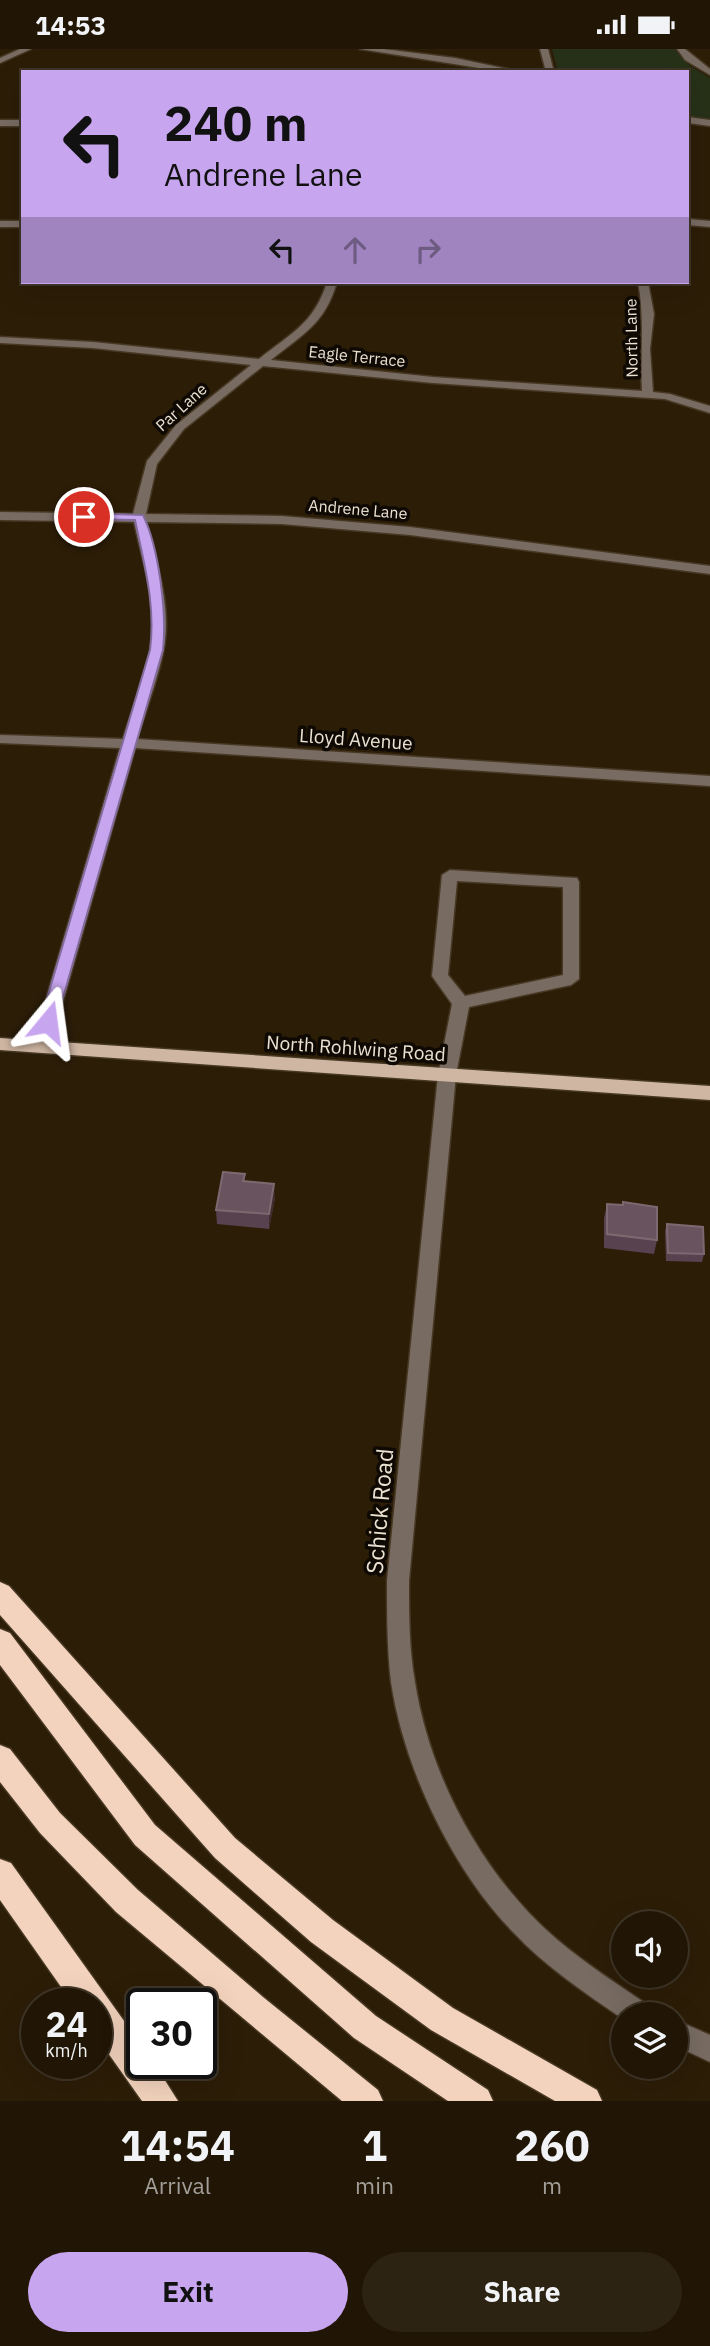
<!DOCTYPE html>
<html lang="en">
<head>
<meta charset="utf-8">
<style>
  :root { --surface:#211605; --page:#2d2313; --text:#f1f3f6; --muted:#a29f9a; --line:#3e3527; --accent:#c8a6ef }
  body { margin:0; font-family:"IBM Plex Sans",sans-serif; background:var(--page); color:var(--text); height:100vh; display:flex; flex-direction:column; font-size:26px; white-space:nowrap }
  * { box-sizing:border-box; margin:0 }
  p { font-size:23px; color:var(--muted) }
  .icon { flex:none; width:38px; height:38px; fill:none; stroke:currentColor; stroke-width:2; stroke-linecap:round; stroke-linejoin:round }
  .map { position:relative; height:2052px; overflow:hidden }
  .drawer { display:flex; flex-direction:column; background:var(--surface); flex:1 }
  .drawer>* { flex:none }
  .top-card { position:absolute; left:21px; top:21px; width:668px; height:214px; border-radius:0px; box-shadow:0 7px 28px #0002,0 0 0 2px var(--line); background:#c8a6ef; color:#111; overflow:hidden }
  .buttons { position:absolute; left:611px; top:1862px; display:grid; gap:14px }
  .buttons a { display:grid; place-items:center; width:77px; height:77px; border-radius:50%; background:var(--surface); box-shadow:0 7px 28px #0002,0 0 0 2px var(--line); font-size:35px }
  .speed { position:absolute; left:21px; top:1939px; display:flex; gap:14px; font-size:35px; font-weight:700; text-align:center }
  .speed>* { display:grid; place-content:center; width:91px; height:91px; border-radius:50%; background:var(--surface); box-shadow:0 7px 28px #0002,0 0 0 2px var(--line); line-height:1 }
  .speed small { font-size:18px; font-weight:400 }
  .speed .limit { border:4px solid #111; border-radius:10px; background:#fff; color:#111 }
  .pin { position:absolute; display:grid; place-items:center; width:60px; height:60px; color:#fff; margin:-30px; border:4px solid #fff; border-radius:50%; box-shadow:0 2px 7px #0007 }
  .me { position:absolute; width:77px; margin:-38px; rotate:16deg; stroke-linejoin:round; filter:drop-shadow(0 0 5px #0008) }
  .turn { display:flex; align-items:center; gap:24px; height:147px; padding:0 28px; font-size:32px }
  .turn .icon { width:91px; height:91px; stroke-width:2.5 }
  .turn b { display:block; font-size:49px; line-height:60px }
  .lanes { display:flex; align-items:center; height:66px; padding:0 28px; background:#0003; justify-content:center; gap:35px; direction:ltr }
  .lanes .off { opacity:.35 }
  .eta { display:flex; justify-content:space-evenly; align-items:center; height:119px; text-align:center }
  .eta b { font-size:42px; font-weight:700; line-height:49px }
  .action { display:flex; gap:14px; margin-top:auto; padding:14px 28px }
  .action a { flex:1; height:80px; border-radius:42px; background:var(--accent); color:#111; font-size:28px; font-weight:700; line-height:80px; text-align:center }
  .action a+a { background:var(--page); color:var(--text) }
  .status { display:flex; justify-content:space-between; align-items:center; height:49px; padding:0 35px; background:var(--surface); direction:ltr }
  .status svg { height:19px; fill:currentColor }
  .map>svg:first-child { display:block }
  .green { fill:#273118 }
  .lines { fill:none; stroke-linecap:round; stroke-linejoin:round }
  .minor-casing { stroke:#473824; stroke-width:3 }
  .major-casing { stroke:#473824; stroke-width:3 }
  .highway-casing { stroke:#473824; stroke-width:3 }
  .minor { fill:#776b62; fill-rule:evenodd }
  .major { fill:#cfb6a3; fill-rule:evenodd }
  .highway { fill:#f3d3bd; fill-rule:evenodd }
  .wall { fill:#584250 }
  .shaded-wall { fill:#402c2d }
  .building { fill:#68535e; stroke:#7c6970; stroke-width:2 }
  .route { fill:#c8a6ef; stroke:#826c9b; stroke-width:2 }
  .labels { text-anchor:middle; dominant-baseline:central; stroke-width:7; stroke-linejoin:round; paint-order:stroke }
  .far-street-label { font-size:16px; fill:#ebe1d3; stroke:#0f0903 }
  .street-label { font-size:19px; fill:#ebe1d3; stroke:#0f0903 }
  .near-street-label { font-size:23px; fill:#ebe1d3; stroke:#0f0903 }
</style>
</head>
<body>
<div class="status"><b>14:53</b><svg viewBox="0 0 49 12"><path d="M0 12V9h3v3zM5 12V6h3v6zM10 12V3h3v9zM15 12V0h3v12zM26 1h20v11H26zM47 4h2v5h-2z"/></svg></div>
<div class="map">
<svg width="710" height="2052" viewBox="0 0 710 2052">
  <rect width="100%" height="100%" fill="#2c1d07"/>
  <path class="green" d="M552 0H675L690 17 710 29V70L688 67V23H558Z"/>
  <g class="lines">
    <g class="minor-casing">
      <path id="minor" d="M20 0H31L0 14V9Z
        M360 0H384L455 9 522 23H504Z
        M540 0H548L554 23H546Z
        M677 0H685L710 20V26L685 11Z
        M688 68 710 71V77L688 74Z
        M0 71H23V77H0Z
        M688 170 710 172V178L688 176Z
        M0 172H23V178H0Z
        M327 233H337C325 275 303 285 271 311L433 328 642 342C640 305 645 270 638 233H648L654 265 650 300 653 343 670 345 710 357V364L665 350 433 334 263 317 184 380 157 415 146 465 282 467 410 478 710 517V525L410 486 282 475 146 473C154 506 166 540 166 574 167 609 147 656 137 690L710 727V737L135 699 50 998 47 1002H35L32 998 120 699 0 694V686L123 690C133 656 154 609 153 574 153 540 141 506 134 473L0 471V463L133 465 147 412 176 376 251 316 93 299 0 294V288L93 293 259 310C291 284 314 275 327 233Z
        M450 821 577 829 579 833V930L571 936 469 958 456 1026 409 1532C409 1566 409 1599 415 1633 428 1717 471 1803 530 1865 564 1901 607 1928 648 1956L652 1965H623V1970C585 1944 546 1918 514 1884 453 1822 404 1720 391 1633 387 1599 387 1566 387 1532L438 1026 452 955 432 927 442 826ZM457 832 563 838V926L465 947 448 926Z
        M676 1971 710 1986V2013L676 1997Z"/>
    </g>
    <g class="major-casing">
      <path id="major" d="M0 989 710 1037V1051L0 1001Z"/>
    </g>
    <g class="highway-casing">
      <path id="highway" d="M0 1533 9 1537 235 1789 333 1871 453 1959 597 2041 602 2052H555L431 1981 311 1893 215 1809 0 1566Z
        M0 1580 10 1584 155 1776 376 1967 488 2041 493 2052H448L354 1989 135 1796 0 1616Z
        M0 1696 10 1700 60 1764 138 1841 263 1948 378 2041 383 2052H342L116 1863 40 1784 0 1733Z
        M0 1810 11 1814 142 1997V2014H154L178 2052H142L96 1987V1955H73L0 1851Z"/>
    </g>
    <use href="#minor" class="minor"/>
    <use href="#major" class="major"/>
    <use href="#highway" class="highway"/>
  </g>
  <path class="wall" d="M245 1125V1132L275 1149 269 1180 217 1175 216 1161Z
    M607 1155 657 1191 654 1205 604 1199V1169Z
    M667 1175 704 1205 702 1213 666 1212 665 1182Z"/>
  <path class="shaded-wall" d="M274 1135 275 1149 269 1180V1165Z"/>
  <path class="building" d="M223 1123 245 1125 243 1132 274 1135 269 1165 216 1161Z
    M623 1153 657 1158V1191L607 1185V1155L623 1156Z
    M667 1175 703 1178 704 1205 668 1204Z"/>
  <path class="route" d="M84 464 143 466C159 499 167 564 163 601L56 973 48 978 40 973 150 601C156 556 144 515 135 471L80 470V465Z"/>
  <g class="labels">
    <g class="far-street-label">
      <text transform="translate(631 289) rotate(-91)">North Lane</text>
      <text transform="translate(357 307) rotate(6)">Eagle Terrace</text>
      <text transform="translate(181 358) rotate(-42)">Par Lane</text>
      <text transform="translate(358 460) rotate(5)">Andrene Lane</text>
    </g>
    <g class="street-label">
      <text transform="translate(356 690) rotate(4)">Lloyd Avenue</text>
      <text transform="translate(356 999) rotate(4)">North Rohlwing Road</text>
    </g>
    <g class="near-street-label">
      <text transform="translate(379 1462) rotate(-85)">Schick Road</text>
    </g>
  </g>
</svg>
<div class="buttons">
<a><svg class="icon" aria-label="sound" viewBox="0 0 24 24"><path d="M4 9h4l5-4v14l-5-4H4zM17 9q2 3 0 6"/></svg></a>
<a><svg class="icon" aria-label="layers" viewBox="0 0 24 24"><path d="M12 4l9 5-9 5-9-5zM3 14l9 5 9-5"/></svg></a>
</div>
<div class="speed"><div>24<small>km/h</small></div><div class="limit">30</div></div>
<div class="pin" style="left:84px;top:468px;background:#d93025"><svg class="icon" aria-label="arrive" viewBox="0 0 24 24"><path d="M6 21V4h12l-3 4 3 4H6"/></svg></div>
<svg class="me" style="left:48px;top:973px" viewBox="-20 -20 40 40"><path d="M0-17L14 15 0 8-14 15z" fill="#c8a6ef" stroke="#fff" stroke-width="4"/></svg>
<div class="top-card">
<div class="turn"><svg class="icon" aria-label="left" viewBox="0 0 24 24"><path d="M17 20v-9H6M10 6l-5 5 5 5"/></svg><div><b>240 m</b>Andrene Lane</div></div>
<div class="lanes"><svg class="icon" aria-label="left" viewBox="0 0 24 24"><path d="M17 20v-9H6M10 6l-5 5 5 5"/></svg><svg class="icon off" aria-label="ahead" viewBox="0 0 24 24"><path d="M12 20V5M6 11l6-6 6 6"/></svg><svg class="icon off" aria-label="right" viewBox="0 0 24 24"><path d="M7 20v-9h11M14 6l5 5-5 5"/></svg></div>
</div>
</div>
<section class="drawer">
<div class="eta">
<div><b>14:54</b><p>Arrival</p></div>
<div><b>1</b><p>min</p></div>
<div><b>260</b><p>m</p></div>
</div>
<div class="action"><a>Exit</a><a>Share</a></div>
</section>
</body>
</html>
